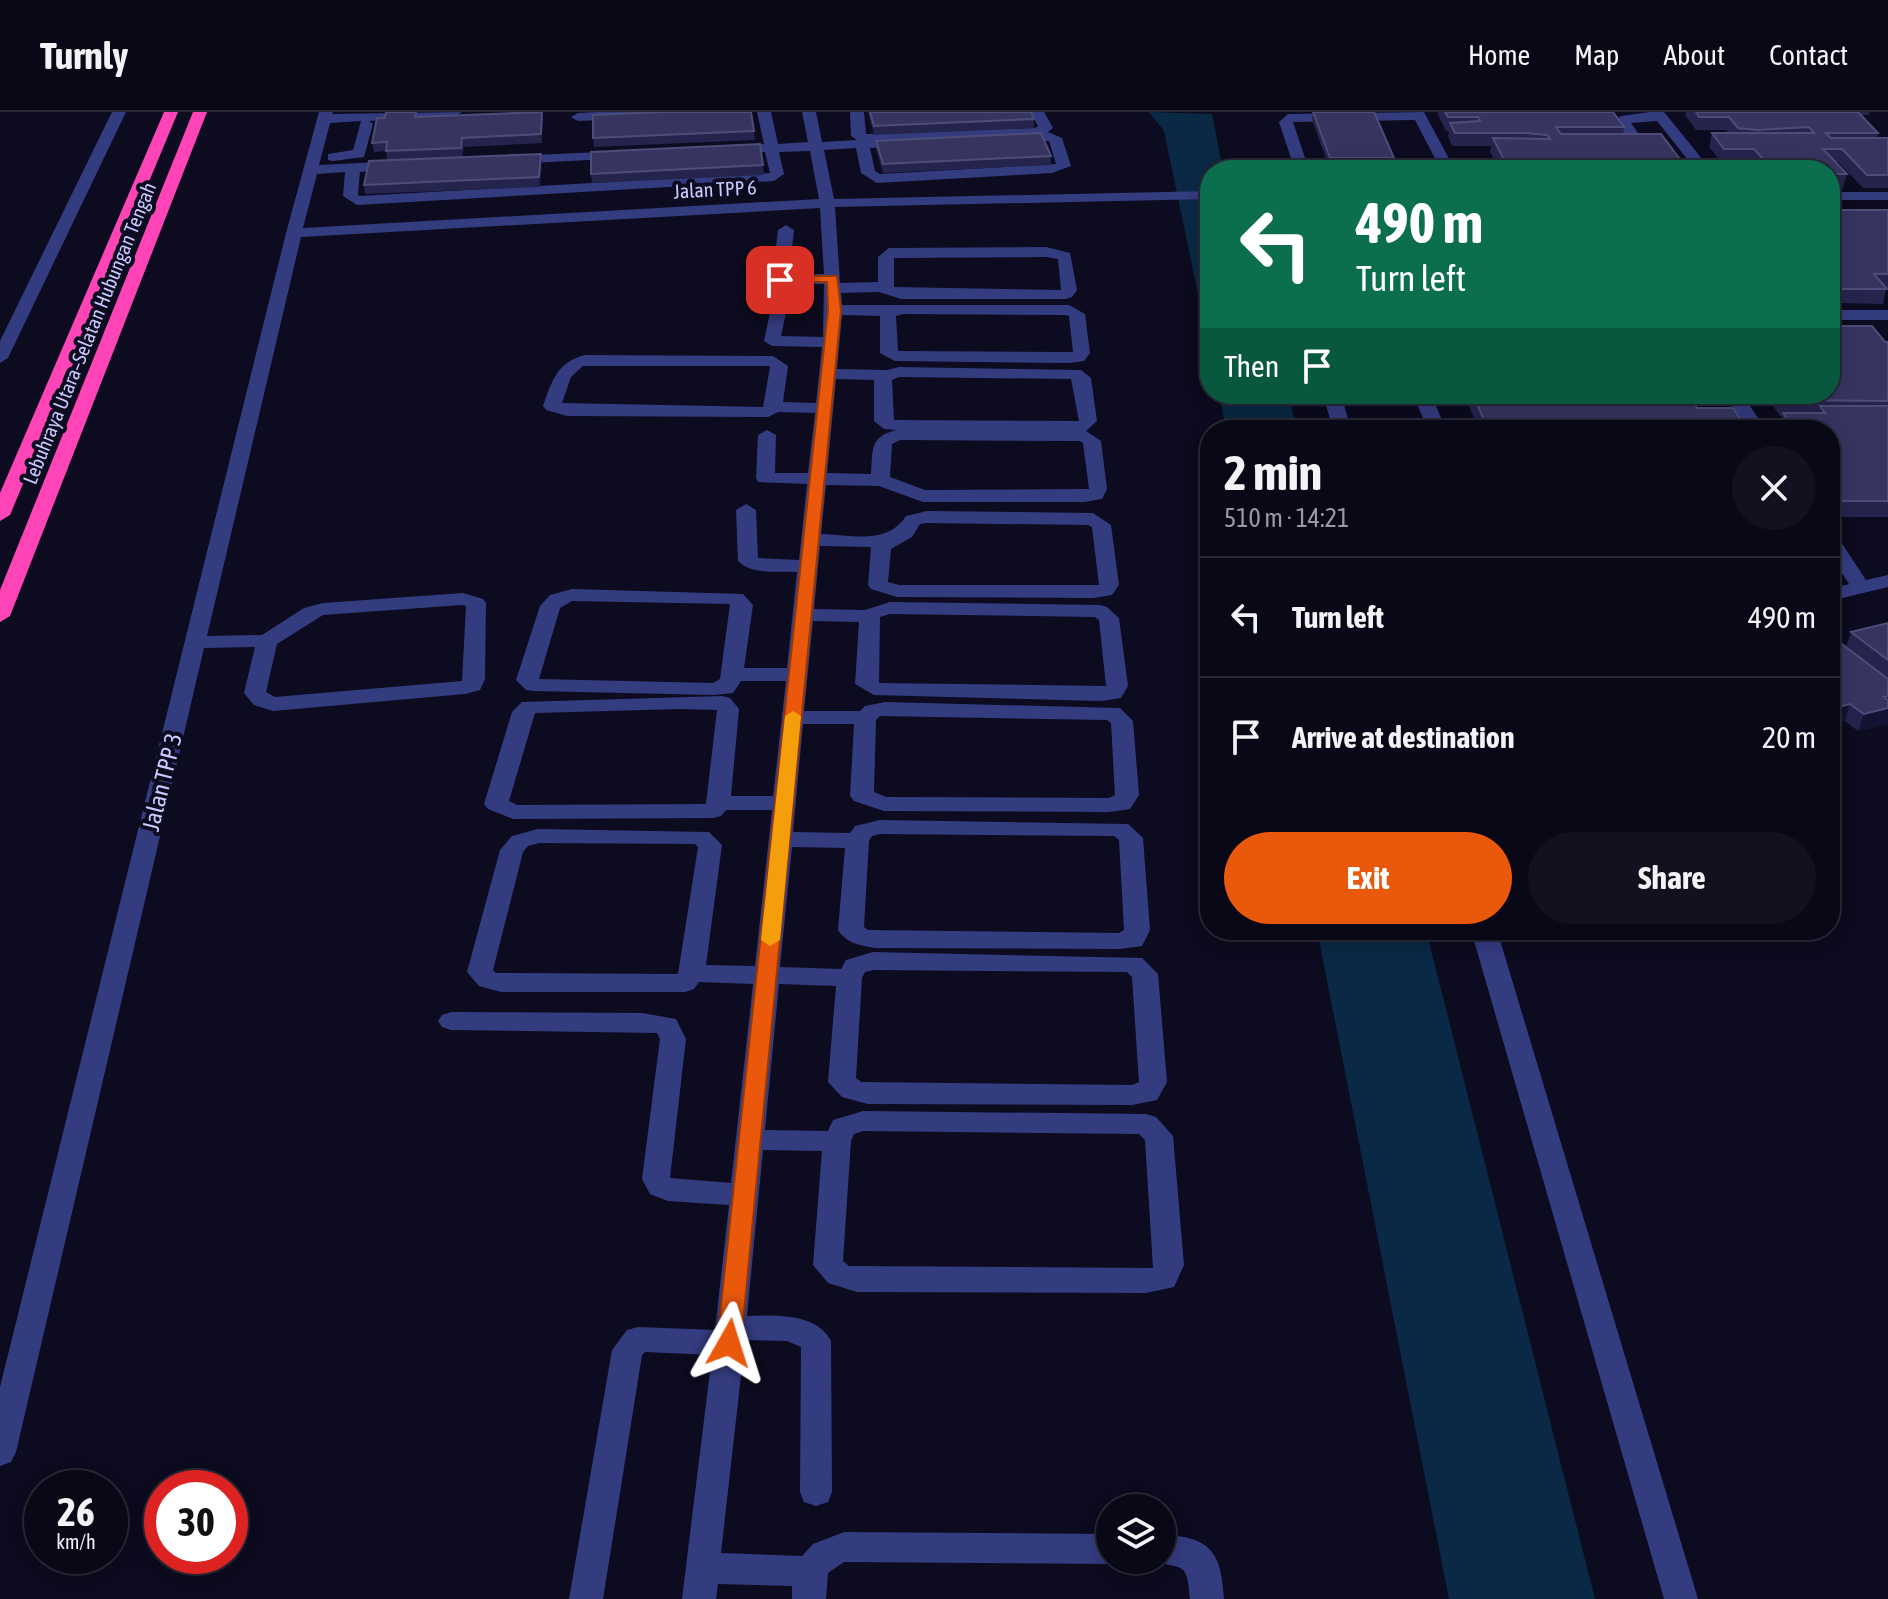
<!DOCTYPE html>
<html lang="en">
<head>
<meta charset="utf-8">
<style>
  :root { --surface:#090817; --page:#121120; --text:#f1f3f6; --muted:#999aa1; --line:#292936; --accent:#ea580c }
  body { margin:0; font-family:"Asap Condensed",sans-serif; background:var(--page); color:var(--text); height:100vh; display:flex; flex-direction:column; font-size:30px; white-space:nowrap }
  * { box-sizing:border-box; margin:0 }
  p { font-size:26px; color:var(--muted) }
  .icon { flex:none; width:44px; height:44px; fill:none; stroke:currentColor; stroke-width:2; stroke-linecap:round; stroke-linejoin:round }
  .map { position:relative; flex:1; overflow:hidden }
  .drawer { position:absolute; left:1200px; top:308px; width:640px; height:520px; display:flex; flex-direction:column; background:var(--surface); border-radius:32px; box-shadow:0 4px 20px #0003,0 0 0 2px var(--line) }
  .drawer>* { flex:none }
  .banner { position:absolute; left:1200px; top:48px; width:640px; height:244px; border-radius:32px; box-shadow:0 4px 20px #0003,0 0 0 2px var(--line); background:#0b6e4f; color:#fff; overflow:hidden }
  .tools { position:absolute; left:1096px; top:1382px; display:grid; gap:16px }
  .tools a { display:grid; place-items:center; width:80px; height:80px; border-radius:50%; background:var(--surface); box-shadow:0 4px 20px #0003,0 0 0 2px var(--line); font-size:40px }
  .speed { position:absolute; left:24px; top:1358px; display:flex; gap:16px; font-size:40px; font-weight:700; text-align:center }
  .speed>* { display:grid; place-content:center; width:104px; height:104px; border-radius:50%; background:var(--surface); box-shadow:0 4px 20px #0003,0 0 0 2px var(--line); line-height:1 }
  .speed small { font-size:20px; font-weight:400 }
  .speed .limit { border:12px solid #d22; background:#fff; color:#111 }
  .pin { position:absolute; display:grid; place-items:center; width:68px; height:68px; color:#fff; margin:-34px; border-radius:16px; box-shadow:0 4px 12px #0006 }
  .me { position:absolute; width:88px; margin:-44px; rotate:6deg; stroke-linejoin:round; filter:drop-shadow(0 0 6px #0008) }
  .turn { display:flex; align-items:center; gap:28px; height:168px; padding:0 24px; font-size:36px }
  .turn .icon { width:104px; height:104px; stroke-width:2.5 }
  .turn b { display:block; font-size:56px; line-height:68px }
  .then { display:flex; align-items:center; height:76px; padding:0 24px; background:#0003; gap:16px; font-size:30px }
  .round { display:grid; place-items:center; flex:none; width:84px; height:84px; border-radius:42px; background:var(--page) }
  .summary { display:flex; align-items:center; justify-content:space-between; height:136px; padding:0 24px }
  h1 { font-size:48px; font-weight:700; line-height:60px }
  .primary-button { display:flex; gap:16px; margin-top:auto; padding:16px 24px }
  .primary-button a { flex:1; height:92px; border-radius:48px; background:var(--accent); color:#fff; font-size:32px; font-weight:700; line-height:92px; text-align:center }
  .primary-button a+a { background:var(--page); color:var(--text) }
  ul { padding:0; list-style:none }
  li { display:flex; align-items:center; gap:24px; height:120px; padding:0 24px; border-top:2px solid var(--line) }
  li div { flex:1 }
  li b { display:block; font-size:30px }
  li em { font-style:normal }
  header { display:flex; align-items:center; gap:48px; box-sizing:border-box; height:112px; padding:0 40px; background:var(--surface); border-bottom:2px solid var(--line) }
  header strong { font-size:38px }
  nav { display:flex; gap:44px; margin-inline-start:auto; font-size:28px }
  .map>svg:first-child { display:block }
  .water { fill:#0a2944 }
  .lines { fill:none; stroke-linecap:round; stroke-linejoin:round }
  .minor { fill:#343c80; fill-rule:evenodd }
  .highway { fill:#ff44b8; fill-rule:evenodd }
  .wall { fill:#25244d }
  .shaded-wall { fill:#141233 }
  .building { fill:#373560; stroke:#4e4d79; stroke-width:2 }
  .route { fill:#ea580c; stroke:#983908; stroke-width:2 }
  .slow { fill:#f59e0b }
  .labels { text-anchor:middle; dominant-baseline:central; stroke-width:8; stroke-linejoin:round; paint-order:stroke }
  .far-street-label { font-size:20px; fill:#c9caff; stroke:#0c0b1f }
  .street-label { font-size:24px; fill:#c9caff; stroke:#0c0b1f }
</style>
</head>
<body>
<header>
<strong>Turnly</strong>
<nav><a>Home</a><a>Map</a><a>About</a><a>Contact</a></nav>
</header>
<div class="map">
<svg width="1888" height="1487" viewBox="0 0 1888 1487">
  <rect width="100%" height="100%" fill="#0c0b1f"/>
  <path class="water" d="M1149 0 1212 2 1223 58H1210V239L1164 19Z
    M1219 282H1288L1297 318H1226Z
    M1317 818H1426L1595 1487H1449Z"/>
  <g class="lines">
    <path class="minor" d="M112 0H126L8 246 0 251V229Z
      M319 0H333L332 2 462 0 455 4 369 9 373 12 364 45 333 49 328 48V42L353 38 361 9 330 11 319 53 399 49 406 53 399 57 360 60 358 83 360 84 770 61 765 40 727 42 720 38 727 34 764 32 757 0H771L778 32 808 30 802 0H816L822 30 857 28 851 24 850 0H864L866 22 1035 16 1038 14 1030 0H1044L1053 16 1048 20 1062 26 1071 54 1052 61 877 71 861 61 856 36 824 38 834 87 1210 79V87L835 95 840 171 878 170V145L889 136 1046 135 1070 141 1077 178 1072 185 1066 187H901L879 180 841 181 842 193H1069L1085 202 1090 241 1084 249 1069 251 895 249 880 241V204L842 203 837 257 887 258 899 255 1081 258 1091 266 1097 309 1086 319 1101 329 1107 377 1102 387 1084 390H923L879 374 826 373 821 422C854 423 887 433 906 404L927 399 1093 401 1111 413 1119 473 1112 483 1093 486 897 485 871 477 868 473 871 435 820 434 814 497 865 498 890 490 1100 493 1107 495 1119 506 1128 574 1121 586 1101 589 874 583 855 572 859 510 813 509 804 599H860L865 594 885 590 1120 596 1133 609 1139 683 1130 697 1109 700 884 699 854 689 850 684 854 612H803L793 720 850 721 855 714 880 708 1128 712 1143 726 1150 818 1142 834 1119 837 875 836C860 833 847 832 838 818L845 736 792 735 780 855 841 857 846 848 873 840 1142 846 1158 862 1167 970 1157 988 1132 993 868 992 842 985 828 970 836 874 779 872 765 1018 828 1019 833 1008 863 999 1146 1002 1156 1005 1173 1024 1184 1153 1174 1175 1146 1181 857 1180 828 1171 813 1153 822 1039 763 1038 747 1204C775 1203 817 1201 831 1229L832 1380 828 1390 816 1394 804 1390 800 1380 801 1235 787 1229 745 1228 721 1441 802 1444 813 1432 844 1420 1110 1422V1448H1121L1110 1452 844 1450 828 1461 826 1487H792V1474L718 1472 716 1487H682L712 1243 645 1240 642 1243 603 1487H569L612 1238 627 1218 638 1215 715 1218 729 1093 668 1089 650 1082 642 1067 660 927 657 921 451 918 442 915 438 909 442 903 451 900 642 901 676 907 686 927 670 1066 731 1071 753 872 699 870 694 877 685 880H501L479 874 467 860 500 738 512 724 538 717 709 720 722 733 706 853 755 854 772 698H726L721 704 713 706 513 707 488 697 484 692 512 600 522 590 722 584 730 586 739 597 731 684H773L786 569H741L733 581 713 583 534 579 526 578 516 568 540 494 550 483 572 477 743 482 753 493 744 556H787L797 460C779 459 751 463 738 449L736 398 746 392 756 398 758 446 799 448 807 372 758 370 756 366 758 323 767 318 776 323 775 361H808L815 301 778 300 768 305 567 304 546 298 543 294C552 269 557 250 585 243L773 244 788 254 783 290 816 291 822 235 772 234 764 229 772 191 780 186 788 191 781 224 823 225 824 172 780 173 772 168 778 118 786 113 794 118 789 163 824 162 820 96 301 125 207 524 262 523 304 496 323 491 463 481 483 487 486 491 485 567 480 578 465 582 273 599 254 593 244 581 255 535 204 536 16 1340 11 1350 0 1354V1275L286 121ZM1004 25 1011 29H1049L1056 52 880 62 875 59 870 36 906 34 911 33 912 29ZM810 39 819 87 303 116 317 62 345 60 343 84 357 93 774 69 784 62 779 40ZM1046 145 1058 147 1061 178 894 175V146ZM903 202 1066 203 1069 204 1073 240 898 239 896 204ZM583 254H769L770 255 763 295 562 291 571 265ZM899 265 1071 267 1079 309 894 308 892 268ZM836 267 874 268V309L884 317 896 318C869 325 873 338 871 362L827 361ZM900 328 1080 329 1083 331 1089 377 925 378 890 365 892 332ZM927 411 1088 413 1092 415 1099 473H899L888 470 891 437 912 425 920 412ZM572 489 730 492 720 567 713 571 539 567 560 496ZM462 493 466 494 462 569 275 585 266 580 277 532 323 503ZM890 502 1095 505 1099 508 1106 574 879 571 880 505ZM681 597 717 598 706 692 517 693 509 689 535 601ZM880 604 1107 608 1111 611 1115 683 1109 686 886 685 874 680 876 608ZM880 722 1114 724 1119 728 1124 818 1119 821 868 818 864 815 869 729 872 724ZM539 731 695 732 698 735 678 862 496 861 493 858 523 740 528 734ZM873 858 1127 860 1132 865 1139 970 1132 973 861 970 856 966 862 866 865 860ZM863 1019 1139 1022 1145 1028 1153 1156 849 1154 843 1149 851 1029 854 1022Z
      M598 0H695L688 4 578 9 571 5 578 1Z
      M1424 0 1455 58H1441L1415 8 1293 10 1309 58H1295L1279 10 1288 2Z
      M1650 0H1664L1711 58H1696L1657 9 1631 11 1641 25 1634 29 1629 28 1614 8 1621 4Z
      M623 39 628 40V46L511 52 504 48 511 44Z
      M1830 80H1888V88H1830Z
      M1830 198H1888V208H1830Z
      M1323 282H1341L1351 318H1333Z
      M1413 282H1431L1446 318H1428Z
      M1724 282H1742L1766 318H1748Z
      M1830 422 1837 424 1866 468 1888 463V475L1830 489V477L1849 472 1830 443Z
      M1471 818H1497L1698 1487H1664Z
      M1162 1422C1211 1426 1221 1439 1224 1487H1190C1187 1447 1183 1459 1151 1448H1162Z"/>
    <path class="highway" d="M164 0H178L10 403 0 409V381Z
      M193 0H207L10 504 0 510V478Z"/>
  </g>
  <path class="wall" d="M542 0V31L464 35 462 45 387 48 386 39 374 40 372 31 417 5Z
    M868 0H1031L1034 7V16L874 23Z
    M1313 0 1394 46 1393 55H1329L1312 8Z
    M1438 0H1613L1624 15 1623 22 1688 58H1500L1490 40 1491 34H1452L1448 24 1449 19H1446L1438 3Z
    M1686 0H1870L1869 3H1861L1878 21 1877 26H1888V76H1863L1838 50H1835L1847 62 1843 76H1830V58H1731L1733 51H1752L1751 50H1721L1709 35 1712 21H1729L1726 18H1696L1685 3Z
    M754 19 755 28 594 35 593 26Z
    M876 29 1051 44V53L883 61 876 37Z
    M541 42 542 51 540 75 365 82 364 73Z
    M763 53 764 63 592 71 591 62Z
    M1830 98H1888V176H1886L1883 192 1838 191 1830 182Z
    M1885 230H1888V405H1837L1830 394V318H1780L1778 316 1782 304H1780L1765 282H1830Z
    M1464 282H1688L1697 296 1747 318H1479Z
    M1888 511V612L1858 619 1845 609 1830 613V523L1846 535 1851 520Z"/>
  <path class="shaded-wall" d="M542 0 543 8 542 31 541 22Z
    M541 42 542 51 540 75 539 65Z
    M1888 584V612L1858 619 1864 602 1884 585Z
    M1850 592 1845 609 1830 613V597Z"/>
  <path class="building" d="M386 0H416L415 5 542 0 541 22 462 26 461 36 386 39 387 30 372 31 377 6H385Z
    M660 0H751L754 19 593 26V3Z
    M870 0H1031L1034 7 874 14Z
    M1313 0H1374L1394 46H1330Z
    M1445 0H1613L1624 15H1556L1561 22H1661L1688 58H1525L1524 56H1508L1493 26 1550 27 1547 23 1525 21H1455L1450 11 1480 9 1478 5H1448Z
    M1696 0H1858L1878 21H1826L1831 26H1888V63H1867L1842 37H1823L1847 62H1830V58L1738 57 1733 51H1767L1754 37H1724L1712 21H1814L1809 15 1757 18 1738 16 1729 5H1699Z
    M1041 21 1051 44 883 52 876 29Z
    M760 32 763 53 591 62V40Z
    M541 42 539 65 364 73 369 49Z
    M1830 98H1888V162H1874L1887 177H1842L1830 162Z
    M1830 214H1872L1885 230H1888V289L1784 288 1780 282H1830Z
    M1473 282H1688L1697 296H1733L1747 318H1488Z
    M1820 294H1888V389H1842L1830 371V318H1794L1783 301H1825Z
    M1888 511V548L1851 520Z
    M1830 523 1888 567V584L1884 585 1888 588V596L1864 602 1850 592 1830 597Z"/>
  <path class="route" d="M780 164H837L841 198 741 1231 737 1237 729 1240 721 1237 717 1231 828 198 827 170H776V165Z"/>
  <path class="slow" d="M793 599 801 604 780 828 770 834 761 828 785 604Z"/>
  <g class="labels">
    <g class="far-street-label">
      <text transform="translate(715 77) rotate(-3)">Jalan TPP 6</text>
      <text transform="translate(89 221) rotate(-68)">Lebuhraya Utara–Selatan Hubungan Tengah</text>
    </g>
    <g class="street-label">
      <text transform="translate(162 670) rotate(-76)">Jalan TPP 3</text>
    </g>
  </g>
</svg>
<div class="tools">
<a><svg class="icon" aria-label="layers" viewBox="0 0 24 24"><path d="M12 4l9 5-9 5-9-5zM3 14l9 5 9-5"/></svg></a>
</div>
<div class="speed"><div>26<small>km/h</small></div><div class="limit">30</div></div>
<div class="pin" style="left:780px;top:168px;background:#d93025"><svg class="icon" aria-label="arrive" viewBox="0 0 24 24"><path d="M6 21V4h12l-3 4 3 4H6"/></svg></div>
<svg class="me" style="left:729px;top:1231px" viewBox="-20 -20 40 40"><path d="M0-17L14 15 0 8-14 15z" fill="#ea580c" stroke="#fff" stroke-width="4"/></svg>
<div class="banner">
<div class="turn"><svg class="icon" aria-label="left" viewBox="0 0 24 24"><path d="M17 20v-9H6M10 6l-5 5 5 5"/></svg><div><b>490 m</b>Turn left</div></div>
<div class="then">Then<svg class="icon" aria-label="arrive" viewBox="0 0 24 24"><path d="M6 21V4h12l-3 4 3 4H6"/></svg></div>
</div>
<section class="drawer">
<div class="summary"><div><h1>2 min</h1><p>510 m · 14:21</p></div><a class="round"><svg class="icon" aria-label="close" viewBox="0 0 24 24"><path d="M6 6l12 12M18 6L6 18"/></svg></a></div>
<ul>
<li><svg class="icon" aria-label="left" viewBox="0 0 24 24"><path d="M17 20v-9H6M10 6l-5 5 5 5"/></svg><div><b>Turn left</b></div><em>490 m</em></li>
<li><svg class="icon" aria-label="arrive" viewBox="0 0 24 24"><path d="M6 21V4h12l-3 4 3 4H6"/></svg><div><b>Arrive at destination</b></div><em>20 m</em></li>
</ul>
<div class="primary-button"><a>Exit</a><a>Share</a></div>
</section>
</div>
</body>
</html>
